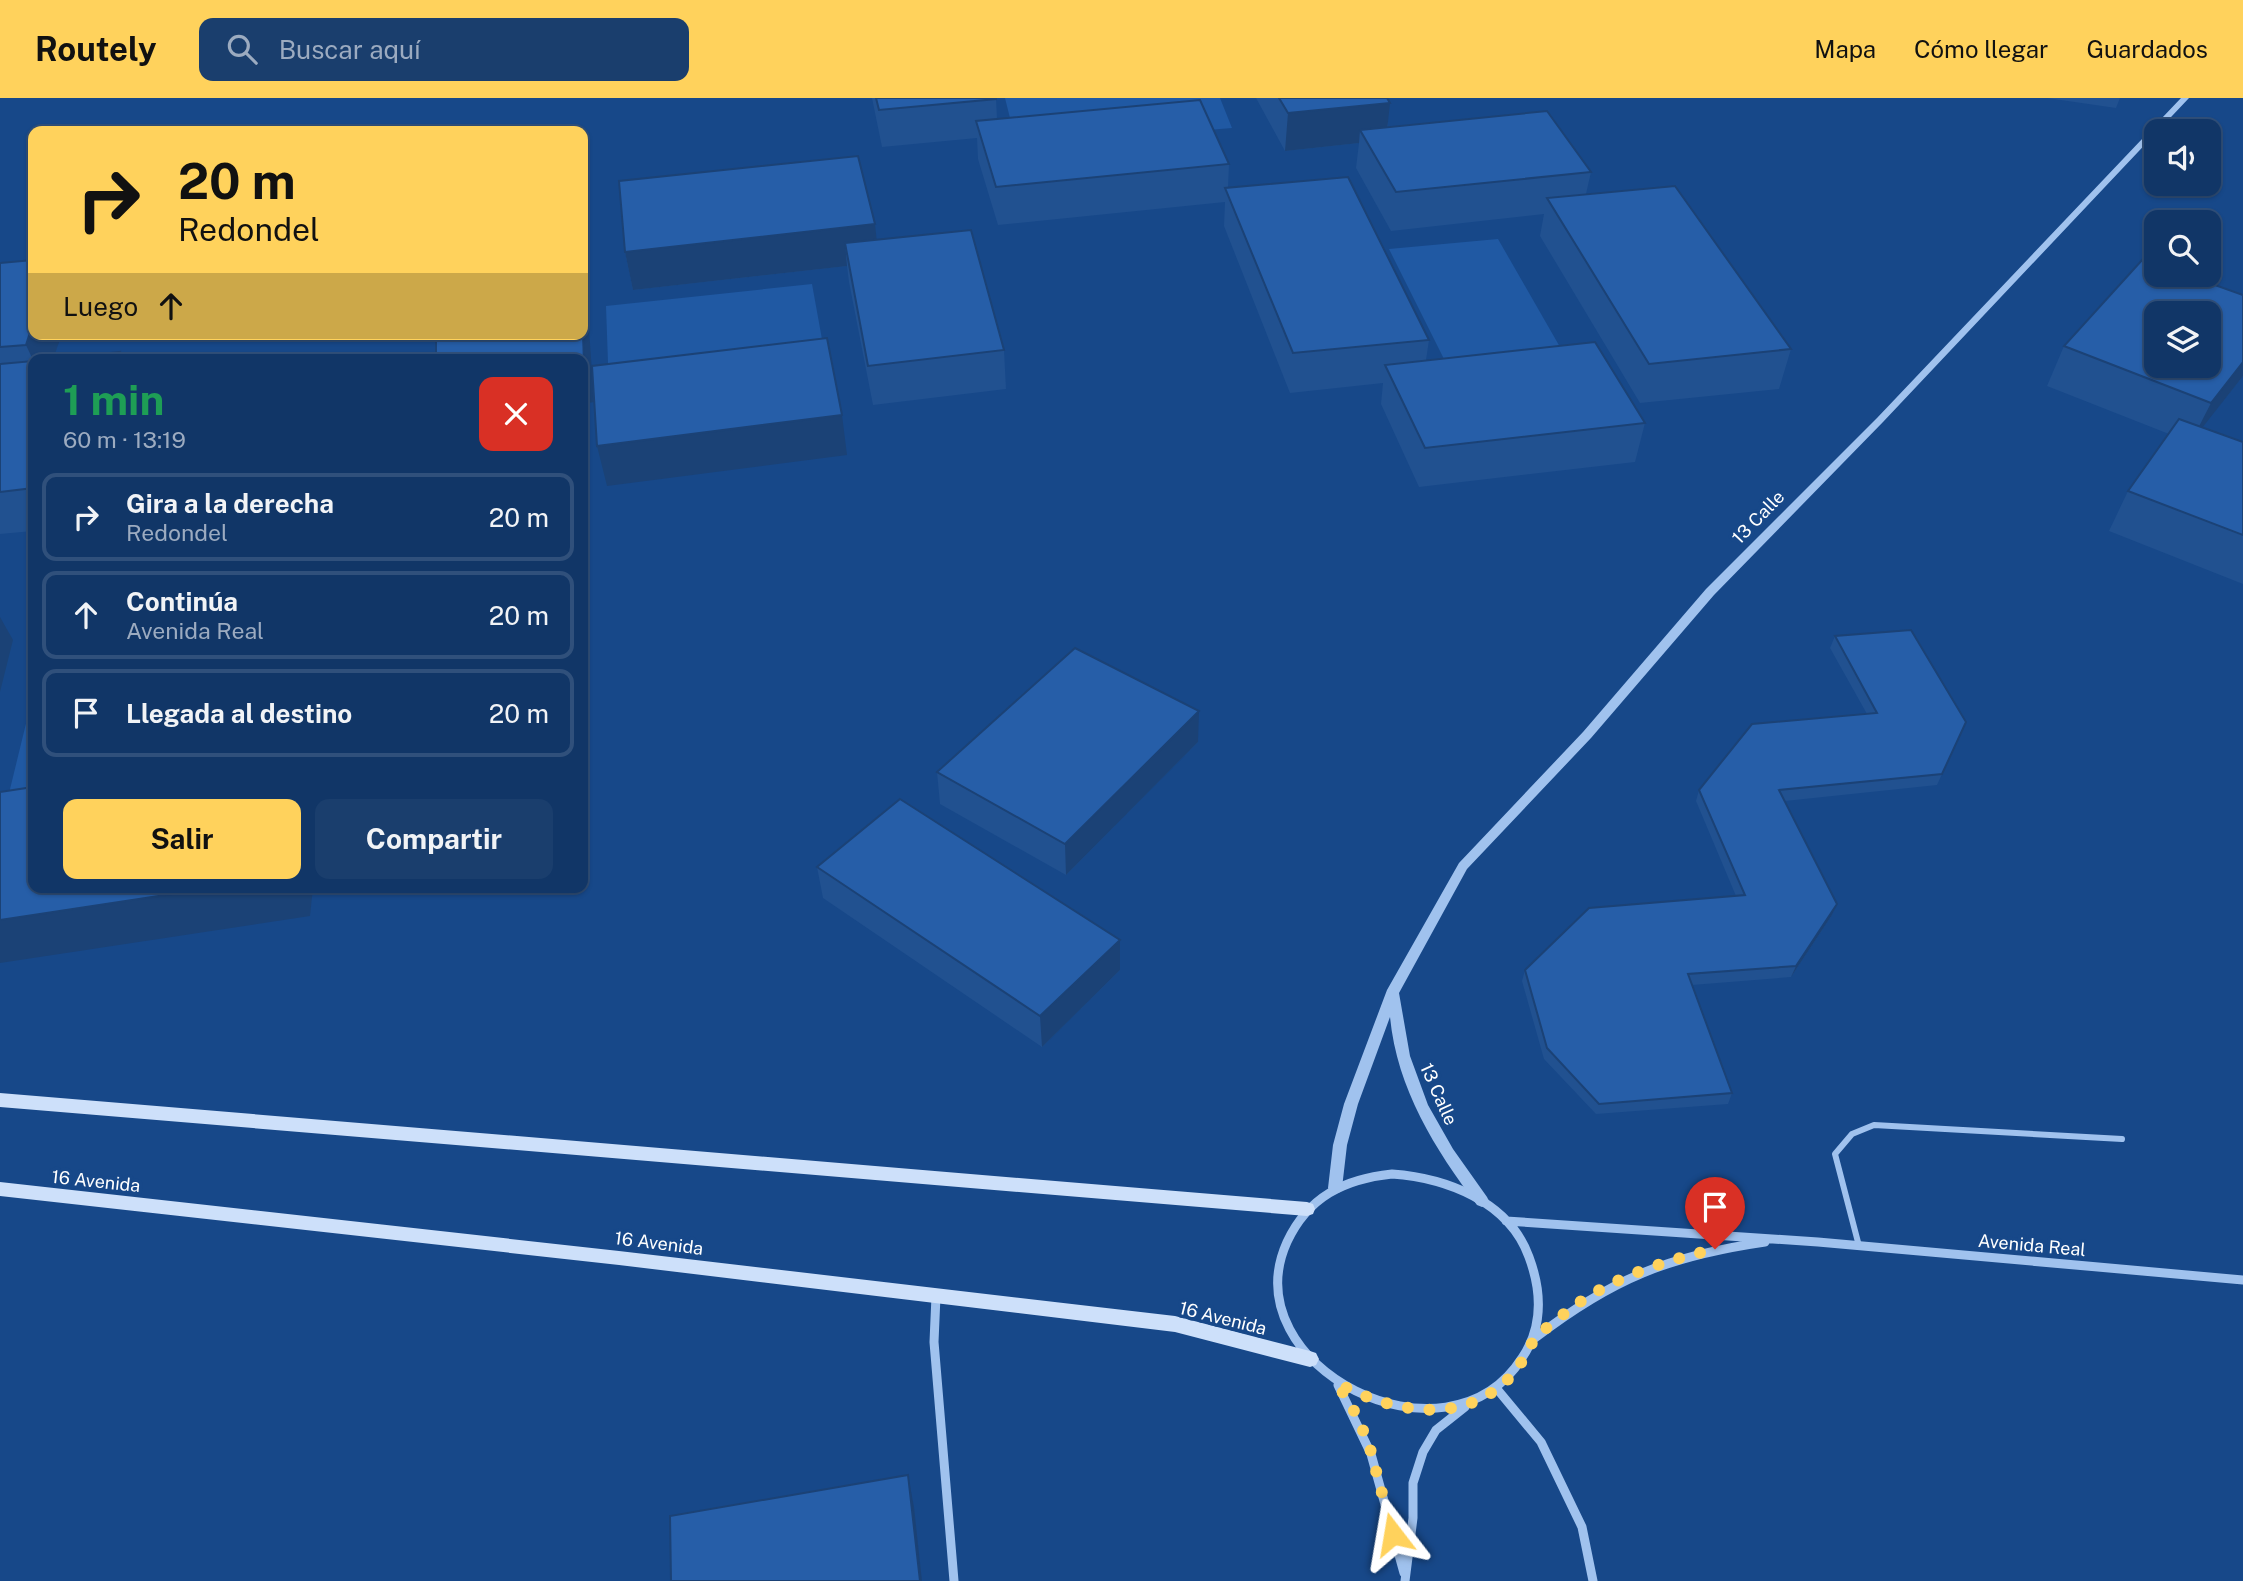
<!DOCTYPE html>
<html lang="es">
<head>
<meta charset="utf-8">
<style>
  :root { --surface:#113667; --page:#1a3e6d; --text:#f1f3f6; --muted:#9cabc0; --line:#30507b; --accent:#ffd25c }
  body { margin:0; font-family:"Public Sans",sans-serif; background:var(--page); color:var(--text); height:100vh; display:flex; flex-direction:column; font-size:26px; white-space:nowrap }
  * { box-sizing:border-box; margin:0 }
  p { font-size:23px; color:var(--muted) }
  .icon { flex:none; width:38px; height:38px; fill:none; stroke:currentColor; stroke-width:2; stroke-linecap:round; stroke-linejoin:round }
  .map { position:relative; flex:1; overflow:hidden }
  .sheet { position:absolute; left:28px; top:256px; width:560px; height:539px; display:flex; flex-direction:column; background:var(--surface); border-radius:14px; box-shadow:0 2px 5px #0004,0 0 0 2px var(--line) }
  .sheet>* { flex:none }
  .top-card { position:absolute; left:28px; top:28px; width:560px; height:214px; border-radius:14px; box-shadow:0 2px 5px #0004,0 0 0 2px var(--line); background:#ffd25c; color:#111; overflow:hidden }
  .tools { position:absolute; left:2144px; top:21px; display:grid; gap:14px }
  .tools a { display:grid; place-items:center; width:77px; height:77px; border-radius:14px; background:var(--surface); box-shadow:0 2px 5px #0004,0 0 0 2px var(--line); font-size:35px }
  .pin { position:absolute; display:grid; place-items:center; width:60px; height:60px; color:#fff; margin:-72px -30px; border-radius:50% 50% 50% 0; rotate:-45deg; box-shadow:0 0 7px #0007 }
  .pin .icon { rotate:45deg }
  .me { position:absolute; width:77px; margin:-38px; rotate:346deg; stroke-linejoin:round; filter:drop-shadow(0 0 5px #0008) }
  .turn { display:flex; align-items:center; gap:24px; height:147px; padding:0 35px; font-size:32px }
  .turn .icon { width:91px; height:91px; stroke-width:2.5 }
  .turn b { display:block; font-size:49px; line-height:60px }
  .then { display:flex; align-items:center; height:66px; padding:0 35px; background:#0003; gap:14px; font-size:26px }
  .round { display:grid; place-items:center; flex:none; width:74px; height:74px; border-radius:14px; background:var(--page) }
  .head { display:flex; align-items:center; justify-content:space-between; height:119px; padding:0 35px }
  h1 { font-size:42px; font-weight:700; line-height:52px; color:#1e9e55 }
  .button { display:flex; gap:14px; margin-top:auto; padding:14px 35px }
  .button a { flex:1; height:80px; border-radius:14px; background:var(--accent); color:#111; font-size:28px; font-weight:700; line-height:80px; text-align:center }
  .button a+a { background:var(--page); color:var(--text) }
  ul { padding:0; list-style:none }
  li { display:flex; align-items:center; gap:21px; height:88px; margin:0 14px 10px; padding:0 21px; border:4px solid var(--line); border-radius:14px }
  li div { flex:1 }
  li b { display:block; font-size:26px }
  li em { font-style:normal }
  header { display:flex; align-items:center; gap:42px; box-sizing:border-box; height:98px; padding:0 35px; background:var(--accent); color:#111 }
  header strong { font-size:33px }
  nav { display:flex; gap:38px; margin-inline-start:auto; font-size:24px }
  .search { width:490px; height:63px; background:var(--page); display:flex; align-items:center; gap:18px; box-sizing:border-box; padding:0 24px; border-radius:14px; color:var(--muted); font-size:26px }
  .map>svg:first-child { display:block }
  .green { fill:#2059a3 }
  .lines { fill:none; stroke-linecap:round; stroke-linejoin:round }
  .service { stroke:#a0c2ee; stroke-width:6 }
  .minor { stroke:#a0c2ee; stroke-width:9 }
  .tertiary { fill:#a0c2ee; fill-rule:evenodd }
  .secondary { fill:#cde0fa; fill-rule:evenodd }
  .wall { fill:#215190 }
  .shaded-wall { fill:#1b4276 }
  .building { fill:#265ea8; stroke:#1b4276; stroke-width:2; fill-rule:evenodd }
  .route { stroke:#ffd25c; stroke-width:12; stroke-dasharray:0 21.6 }
  .labels { text-anchor:middle; dominant-baseline:central; stroke-width:7; stroke-linejoin:round; paint-order:stroke }
  .street-label { font-size:18px; fill:#fff; stroke:#174889 }
</style>
</head>
<body>
<header>
<strong>Routely</strong>
<div class="search"><svg class="icon" aria-label="search" viewBox="0 0 24 24"><circle cx="10" cy="10" r="6"/><path d="M15 15l6 6"/></svg>Buscar aquí</div>
<nav><a>Mapa</a><a>Cómo llegar</a><a>Guardados</a></nav>
</header>
<div class="map">
<svg width="2243" height="1483" viewBox="0 0 2243 1483">
  <rect width="100%" height="100%" fill="#174889"/>
  <path class="green" d="M1005 0H1220L1232 30 1017 48Z
    M1498 141 1568 263 1451 275 1389 151Z
    M812 186 827 269 609 293 606 208Z
    M31 605 33 719 2 724Z"/>
  <g class="lines">
    <path class="service" d="M1859 1148 1835 1056 1852 1036 1874 1027 2122 1041"/>
    <path class="minor" d="M1392 1076C1446 1080 1509 1103 1529 1159 1542 1194 1543 1229 1522 1260 1447 1378 1231 1268 1287 1144 1308 1099 1344 1081 1392 1076Z
      M1506 1123 1818 1144 2243 1182
      M936 1198 934 1244 954 1483
      M1535 1240C1613 1180 1669 1158 1765 1144
      M1338 1287 1371 1356 1404 1475
      M1497 1291 1541 1344 1582 1429 1593 1483
      M1405 1483 1413 1420V1385L1423 1354 1436 1332 1465 1309"/>
    <path class="tertiary" d="M2181 0H2189L1883 324 1714 497 1591 640 1467 771 1399 895 1410 958 1428 1007 1453 1051 1487 1099 1489 1103 1487 1107 1482 1109 1477 1107C1435 1051 1397 991 1390 919L1358 1006 1347 1047 1342 1090 1340 1094 1335 1096 1330 1094 1328 1090 1333 1047 1344 1006 1387 892 1459 765 1583 634 1706 491 1877 320Z"/>
    <path class="secondary" d="M0 995 1307 1104 1313 1106 1315 1111 1313 1116 1307 1118 0 1009Z
      M0 1084 619 1153 1175 1218 1310 1253 1316 1255 1319 1261 1316 1267 1310 1269 1175 1234 619 1167 0 1098Z"/>
  </g>
  <path class="wall" d="M872 0H996L997 21 1229 66 1228 90 1429 242 1426 262 1645 325 1635 364 1419 389 1381 306 1383 285 1290 295 1224 128 1225 104 998 127 978 61 977 40 882 49Z
    M1256 0H1387L1388 29 1591 74 1586 96 1791 251 1779 291 1640 305 1540 138 1544 116 1391 133 1356 70 1359 45 1285 53Z
    M2047 0H2120L2116 10Z
    M876 142 1004 252 1006 291 873 307 849 184 847 168 633 192 625 154Z
    M0 165 33 261V433L0 436Z
    M2064 248 2243 278 2202 329 2243 344V486L2109 433 2128 393 2169 336 2047 288Z
    M1835 538 1966 624 1937 687 1785 703 1837 806 1832 817 1791 879 1692 887 1732 995 1728 1006 1596 1016 1544 961 1522 883 1525 872 1736 798 1696 703 1699 692 1867 616 1830 550Z
    M1198 644 1066 777 940 706 937 674Z
    M817 769 1120 872 1042 949 823 800Z"/>
  <path class="shaded-wall" d="M1390 5 1386 42 1360 32 1359 45 1285 53 1288 15Z
    M875 126 879 164 845 145 847 168 633 192 625 154Z
    M583 151 584 157 594 304 583 306Z
    M33 225V236H62L53 261H33V262L26 247Z
    M2243 264V278L2191 344 2211 305Z
    M842 317 847 357 607 388 597 348Z
    M0 519 13 542 0 594Z
    M1199 613 1198 644 1066 777 1065 746Z
    M218 789H313L310 818 0 865V822Z
    M1837 806 1832 817 1791 879 1796 868Z
    M1120 842V872L1042 949 1040 918Z
    M908 1377 914 1409 922 1483H920Z"/>
  <path class="building" d="M876 0H996V1L879 12Z
    M1279 0H1387L1390 5 1288 15Z
    M1200 2 1229 66 996 89 976 23Z
    M1547 13 1591 74 1396 94 1360 32Z
    M858 58 875 126 625 154 619 83Z
    M1348 79 1429 242 1293 255 1225 90Z
    M1675 88 1791 251 1649 266 1547 100Z
    M971 132 1004 252 868 268 845 145Z
    M2143 161 2156 166V177H2187L2243 197V264L2211 305 2064 248ZM2156 215H2208V268H2156Z
    M33 162V225L26 247 0 249V165Z
    M436 236H583L584 265H583V261H436Z
    M827 240 842 317 597 348 592 268Z
    M1595 244 1645 325 1425 350 1385 267Z
    M120 254 118 261H56Z
    M33 263V390L0 394V266Z
    M2179 321 2243 344V437L2128 393Z
    M1911 532 1966 624 1942 676 1779 692 1837 806 1796 868 1688 876 1732 995 1599 1006 1547 950 1525 872 1589 810 1745 797 1699 692 1752 626 1877 615 1835 538Z
    M1075 550 1199 613 1065 746 937 674Z
    M33 689V789H218L0 822V694Z
    M900 701 1120 842 1040 918 817 769Z
    M908 1377 920 1483H671L670 1418Z"/>
  <g class="lines">
    <path class="route" d="M1393 1436 1368 1343 1354 1313 1337 1285C1393 1315 1466 1329 1513 1276 1523 1265 1527 1250 1536 1240 1546 1229 1561 1218 1573 1209 1615 1178 1665 1163 1715 1151"/>
  </g>
  <g class="labels">
    <g class="street-label">
      <text transform="translate(1758 419) rotate(-46)">13 Calle</text>
      <text transform="translate(1439 996) rotate(66)">13 Calle</text>
      <text transform="translate(96 1083) rotate(6)">16 Avenida</text>
      <text transform="translate(659 1145) rotate(7)">16 Avenida</text>
      <text transform="translate(2032 1147) rotate(5)">Avenida Real</text>
      <text transform="translate(1223 1220) rotate(14)">16 Avenida</text>
    </g>
  </g>
</svg>
<div class="tools">
<a><svg class="icon" aria-label="sound" viewBox="0 0 24 24"><path d="M4 9h4l5-4v14l-5-4H4zM17 9q2 3 0 6"/></svg></a>
<a><svg class="icon" aria-label="search" viewBox="0 0 24 24"><circle cx="10" cy="10" r="6"/><path d="M15 15l6 6"/></svg></a>
<a><svg class="icon" aria-label="layers" viewBox="0 0 24 24"><path d="M12 4l9 5-9 5-9-5zM3 14l9 5 9-5"/></svg></a>
</div>
<div class="pin" style="left:1715px;top:1151px;background:#d93025"><svg class="icon" aria-label="arrive" viewBox="0 0 24 24"><path d="M6 21V4h12l-3 4 3 4H6"/></svg></div>
<svg class="me" style="left:1393px;top:1436px" viewBox="-20 -20 40 40"><path d="M0-17L14 15 0 8-14 15z" fill="#ffd25c" stroke="#fff" stroke-width="4"/></svg>
<div class="top-card">
<div class="turn"><svg class="icon" aria-label="right" viewBox="0 0 24 24"><path d="M7 20v-9h11M14 6l5 5-5 5"/></svg><div><b>20 m</b>Redondel</div></div>
<div class="then">Luego<svg class="icon" aria-label="ahead" viewBox="0 0 24 24"><path d="M12 20V5M6 11l6-6 6 6"/></svg></div>
</div>
<section class="sheet">
<div class="head"><div><h1>1 min</h1><p>60 m · 13:19</p></div><a class="round" style="background:#d93025;color:#fff"><svg class="icon" aria-label="close" viewBox="0 0 24 24"><path d="M6 6l12 12M18 6L6 18"/></svg></a></div>
<ul>
<li><svg class="icon" aria-label="right" viewBox="0 0 24 24"><path d="M7 20v-9h11M14 6l5 5-5 5"/></svg><div><b>Gira a la derecha</b><p>Redondel</p></div><em>20 m</em></li>
<li><svg class="icon" aria-label="ahead" viewBox="0 0 24 24"><path d="M12 20V5M6 11l6-6 6 6"/></svg><div><b>Continúa</b><p>Avenida Real</p></div><em>20 m</em></li>
<li><svg class="icon" aria-label="arrive" viewBox="0 0 24 24"><path d="M6 21V4h12l-3 4 3 4H6"/></svg><div><b>Llegada al destino</b></div><em>20 m</em></li>
</ul>
<div class="button"><a>Salir</a><a>Compartir</a></div>
</section>
</div>
</body>
</html>
